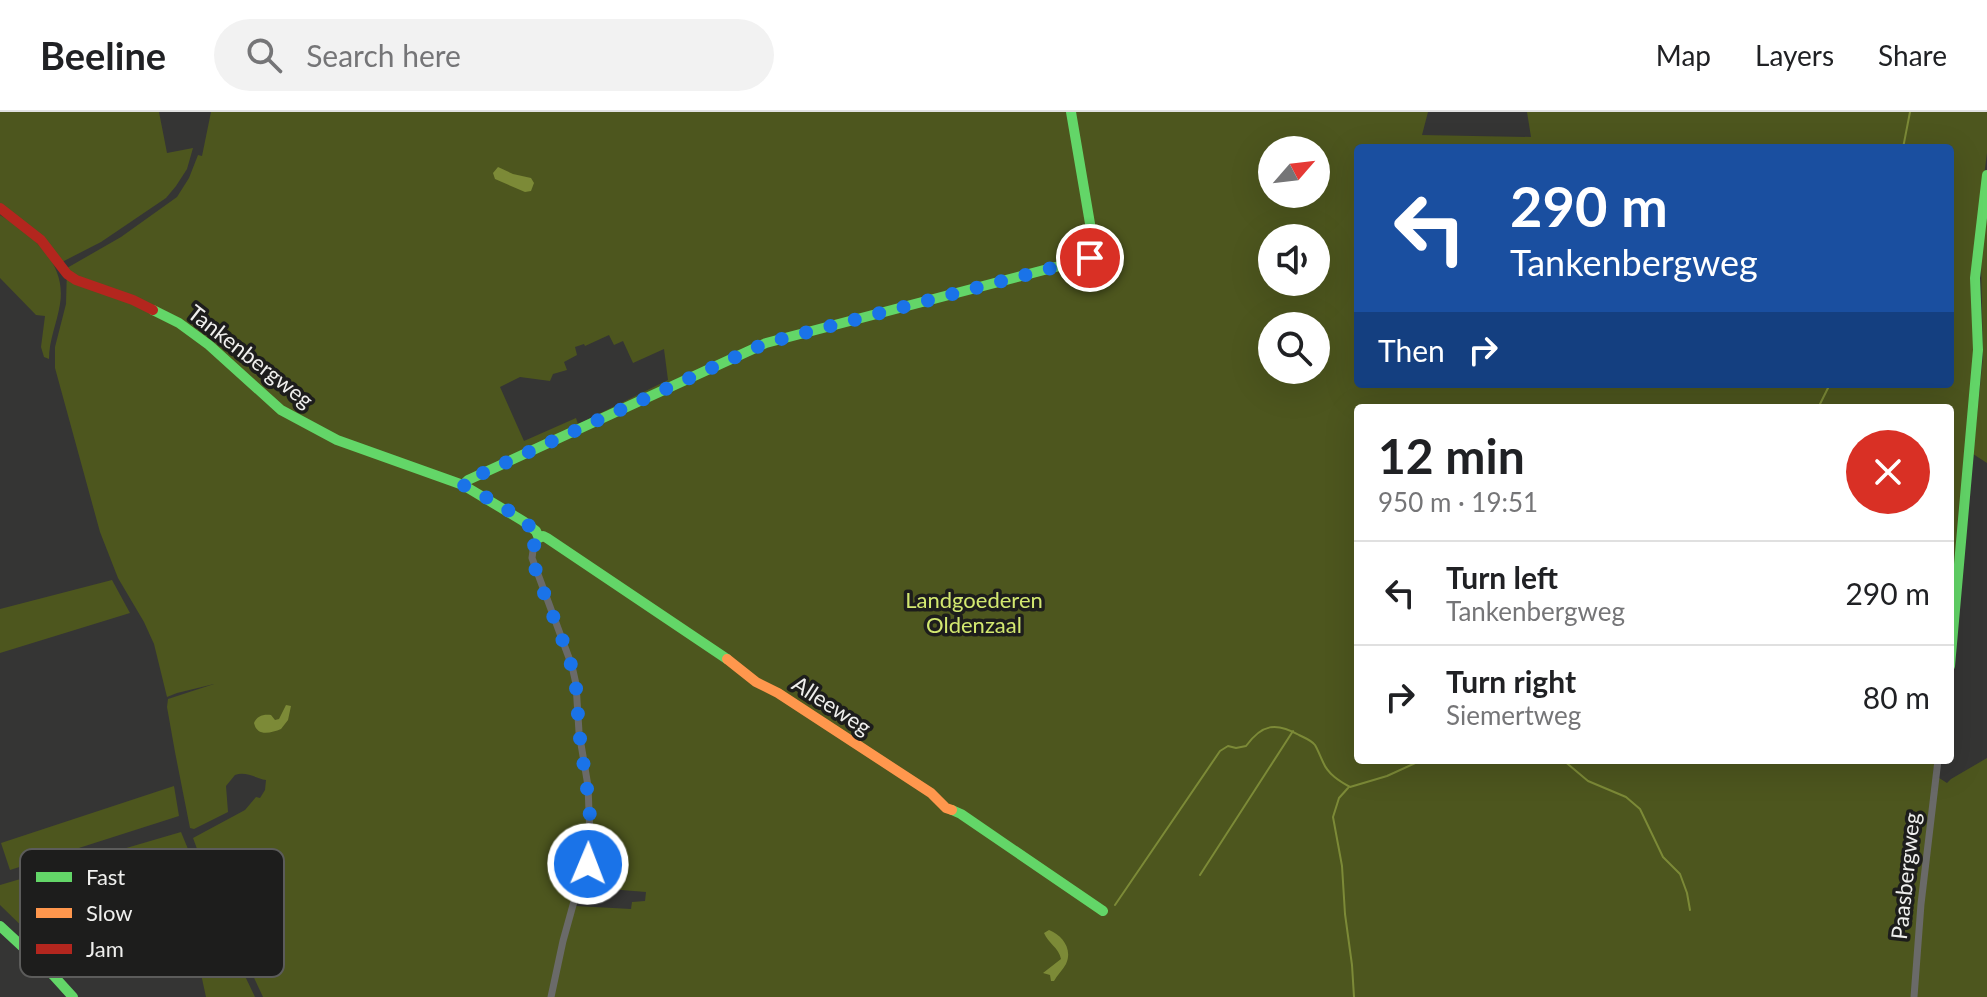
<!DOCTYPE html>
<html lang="en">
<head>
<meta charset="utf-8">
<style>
  :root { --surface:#fff; --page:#f2f2f2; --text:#202124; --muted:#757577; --line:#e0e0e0 }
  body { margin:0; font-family:Lato,sans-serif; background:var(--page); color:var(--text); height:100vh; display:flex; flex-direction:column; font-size:30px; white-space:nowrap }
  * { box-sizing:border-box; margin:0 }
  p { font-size:26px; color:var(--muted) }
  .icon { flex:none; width:44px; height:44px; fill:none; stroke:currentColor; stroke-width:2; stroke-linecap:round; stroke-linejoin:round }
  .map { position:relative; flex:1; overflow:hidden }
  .drawer { position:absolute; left:1354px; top:292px; width:600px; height:360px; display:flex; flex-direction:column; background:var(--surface); border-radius:8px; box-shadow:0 8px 32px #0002 }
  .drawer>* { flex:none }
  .top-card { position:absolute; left:1354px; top:32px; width:600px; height:244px; border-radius:8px; box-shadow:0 8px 32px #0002; background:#1a4fa0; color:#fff; overflow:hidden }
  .needle { width:52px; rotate:62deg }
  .fabs { position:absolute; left:1258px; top:24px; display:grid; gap:16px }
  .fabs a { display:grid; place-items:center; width:72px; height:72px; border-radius:50%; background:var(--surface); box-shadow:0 8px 32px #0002; font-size:40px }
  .pin { position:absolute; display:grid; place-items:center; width:68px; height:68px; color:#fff; margin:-34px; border:4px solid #fff; border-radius:50%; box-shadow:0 2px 8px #0007 }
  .me { position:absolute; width:88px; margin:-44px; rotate:1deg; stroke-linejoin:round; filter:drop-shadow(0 0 6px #0008) }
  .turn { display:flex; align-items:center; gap:28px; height:168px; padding:0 24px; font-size:36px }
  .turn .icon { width:104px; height:104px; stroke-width:2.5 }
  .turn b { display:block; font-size:56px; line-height:68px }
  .then { display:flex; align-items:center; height:76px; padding:0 24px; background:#0003; gap:16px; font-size:30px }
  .round { display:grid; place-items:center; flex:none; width:84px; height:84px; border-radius:42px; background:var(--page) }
  .head { display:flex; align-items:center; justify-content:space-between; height:136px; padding:0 24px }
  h1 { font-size:48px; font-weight:700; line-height:60px }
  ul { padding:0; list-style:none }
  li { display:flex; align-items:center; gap:24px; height:104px; padding:0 24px; border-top:2px solid var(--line) }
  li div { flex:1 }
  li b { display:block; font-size:30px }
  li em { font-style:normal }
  header { display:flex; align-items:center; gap:48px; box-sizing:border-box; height:112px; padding:0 40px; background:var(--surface); border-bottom:2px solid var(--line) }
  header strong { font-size:38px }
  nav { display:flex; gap:44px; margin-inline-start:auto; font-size:28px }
  .search { width:560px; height:72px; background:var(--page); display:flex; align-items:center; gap:20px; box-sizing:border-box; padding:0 28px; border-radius:44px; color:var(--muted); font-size:30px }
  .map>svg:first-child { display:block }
  .green { fill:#4d561e; fill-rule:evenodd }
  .water { fill:#7c8a37 }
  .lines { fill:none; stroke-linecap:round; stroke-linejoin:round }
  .stream { stroke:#7c8a37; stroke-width:2 }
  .street { stroke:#6a6a69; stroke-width:7 }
  .fast { stroke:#63d668; stroke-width:10 }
  .slow { stroke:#ff974d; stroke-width:10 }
  .jam { stroke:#b3261e; stroke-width:10 }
  .route { stroke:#1a73e8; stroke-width:14; stroke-dasharray:0 25.2 }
  .labels { text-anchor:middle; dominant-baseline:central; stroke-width:7; stroke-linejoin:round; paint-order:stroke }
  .street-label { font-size:22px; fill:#efefed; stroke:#1d1d1c }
  .park-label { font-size:22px; fill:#d3e870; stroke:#1d1d1c }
  .key { fill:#1d1d1c; stroke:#5c5c5b; stroke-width:2 }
  .key-label { font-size:22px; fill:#efefed }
</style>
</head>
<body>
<header>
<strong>Beeline</strong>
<div class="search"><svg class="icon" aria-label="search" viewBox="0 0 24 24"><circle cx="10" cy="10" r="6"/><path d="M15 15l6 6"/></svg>Search here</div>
<nav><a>Map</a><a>Layers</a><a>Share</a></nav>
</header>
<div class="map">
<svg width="1987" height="885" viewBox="0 0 1987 885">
  <rect width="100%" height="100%" fill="#353534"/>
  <path class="green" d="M0 0H159L167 41 193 36 187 57 176 74 166 86 101 130 62 150 0 95Z
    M211 0H1428L1422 23 1531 25 1527 0H1987V41L1975 132V245L1950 507V296H1358V648H1935L1933 662 1947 671 1951 667 1987 646V885H263L210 772 193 726 245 698 256 685 260 686 265 678 266 668C255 666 246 659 235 663L226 674 228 700 194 717 190 716 175 640 167 595 168 587 214 572 177 581 167 585 154 532 144 510 118 466 100 420 55 256V235L66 192 67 156 121 125 177 85 189 66 198 43 202 44ZM1358 36H1950V272H1358ZM1272 38H1316V82H1272ZM1272 126H1316V170H1272ZM1272 214H1316V258H1272ZM609 223 614 233 623 229 633 251 664 237 668 268 578 312 576 306 524 329 500 275 520 265 550 269 553 262 567 258 564 250 577 243 575 235 584 232 585 234ZM597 769H602L609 777 646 780 645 789 632 790 631 797 576 794 584 770Z
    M1987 102V351L1973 342 1983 245 1981 149Z
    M0 103C31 122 67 150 60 192 57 211 49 228 49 247L44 245 41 235 45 204 36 203 0 166Z
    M112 468 130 501 0 541V497Z
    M174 674 179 704 10 758 1 731Z
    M181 720 211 793 255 885H206L201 862 181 863 164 781 48 819 34 826 0 793V773Z"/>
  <path class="water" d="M498 55 513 62 531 66 534 71 531 79 525 80 495 67 493 61Z
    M286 593 291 594 288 608 281 617C271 621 257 625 254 611 257 604 263 602 271 603L275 608 279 607Z
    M1049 818C1062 823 1073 837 1066 852 1063 858 1057 863 1054 869H1051L1050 863 1043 861 1061 847C1059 836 1048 831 1044 821Z"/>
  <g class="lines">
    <path class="stream" d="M1903 36 1910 0
      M1818 296 1830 272
      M1563 648 1588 669 1626 685 1640 697 1663 745 1680 762 1687 781 1690 798
      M1348 676 1339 686 1333 705 1342 754 1345 802 1352 853 1354 885
      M1200 763 1293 619
      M1115 793 1220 639 1228 634 1236 636 1246 634C1262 612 1276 610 1299 623 1305 626 1311 628 1315 633 1318 638 1320 644 1323 650 1328 662 1339 669 1350 675L1387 664 1422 648"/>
    <path class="street" d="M539 426 534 431 532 446 572 554 576 572 579 620 588 674 590 725 588 752 578 775 563 829 551 885
      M1914 885 1921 792 1938 648"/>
    <path class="fast" d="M153 198 179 211 209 233 281 298 337 328 463 373 523 409 536 419 539 426 543 424 547 426 727 547
      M463 373 468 368 766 231 1090 146 1094 135 1071 0
      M1950 554 1978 238 1975 166 1987 63
      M952 698 961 702 1103 799
      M0 814 53 863 73 885"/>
    <path class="slow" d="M727 547 756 570 778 581 931 681 946 696 952 698"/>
    <path class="jam" d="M0 96 41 128 67 162 76 168 133 188 153 198"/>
  </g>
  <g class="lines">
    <path class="route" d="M588 752C596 710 583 659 579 617 577 597 578 576 572 556 561 519 543 484 532 446L533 435 539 426C531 408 482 383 463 373L468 368 496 355 766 231 1090 146"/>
  </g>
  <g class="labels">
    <g class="street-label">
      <text transform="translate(251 244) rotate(38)">Tankenbergweg</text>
      <text transform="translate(832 593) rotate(33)">Alleeweg</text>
      <text transform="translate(1905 764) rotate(-84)">Paasbergweg</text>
    </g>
    <g class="park-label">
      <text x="974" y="487">Landgoederen<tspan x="974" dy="25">Oldenzaal</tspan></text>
    </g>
  </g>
  <rect x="20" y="737" width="264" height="128" rx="12" class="key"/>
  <rect x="36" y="760" width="36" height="10" fill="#63d668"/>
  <rect x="36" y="796" width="36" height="10" fill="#ff974d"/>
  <rect x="36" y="832" width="36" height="10" fill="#b3261e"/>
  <g class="key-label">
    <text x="86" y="773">Fast</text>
    <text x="86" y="809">Slow</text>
    <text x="86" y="845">Jam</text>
  </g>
</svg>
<div class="fabs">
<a><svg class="needle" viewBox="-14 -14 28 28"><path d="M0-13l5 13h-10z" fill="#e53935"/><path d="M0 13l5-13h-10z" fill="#757577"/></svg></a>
<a><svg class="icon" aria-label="sound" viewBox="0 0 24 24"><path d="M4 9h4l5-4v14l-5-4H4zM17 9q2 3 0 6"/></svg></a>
<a><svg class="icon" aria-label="search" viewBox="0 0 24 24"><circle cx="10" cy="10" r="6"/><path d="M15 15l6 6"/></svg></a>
</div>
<div class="pin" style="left:1090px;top:146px;background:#d93025"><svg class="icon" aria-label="arrive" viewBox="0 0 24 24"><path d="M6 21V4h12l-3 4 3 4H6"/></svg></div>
<svg class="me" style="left:588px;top:752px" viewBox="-20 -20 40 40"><circle r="17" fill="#1a73e8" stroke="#fff" stroke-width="3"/><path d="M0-11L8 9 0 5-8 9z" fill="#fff"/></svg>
<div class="top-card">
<div class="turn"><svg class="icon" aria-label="left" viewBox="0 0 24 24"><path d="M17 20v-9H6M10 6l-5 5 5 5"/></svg><div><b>290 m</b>Tankenbergweg</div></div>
<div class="then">Then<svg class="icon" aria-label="right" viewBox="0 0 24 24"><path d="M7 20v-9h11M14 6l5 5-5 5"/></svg></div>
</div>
<section class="drawer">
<div class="head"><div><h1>12 min</h1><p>950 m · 19:51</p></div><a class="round" style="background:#d93025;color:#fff"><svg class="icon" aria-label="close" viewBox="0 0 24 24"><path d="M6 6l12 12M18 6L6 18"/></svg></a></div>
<ul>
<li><svg class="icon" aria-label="left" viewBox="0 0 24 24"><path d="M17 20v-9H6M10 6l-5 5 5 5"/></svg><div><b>Turn left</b><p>Tankenbergweg</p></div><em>290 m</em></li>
<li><svg class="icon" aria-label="right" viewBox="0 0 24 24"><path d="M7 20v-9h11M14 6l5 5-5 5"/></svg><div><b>Turn right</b><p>Siemertweg</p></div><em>80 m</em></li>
</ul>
</section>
</div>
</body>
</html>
